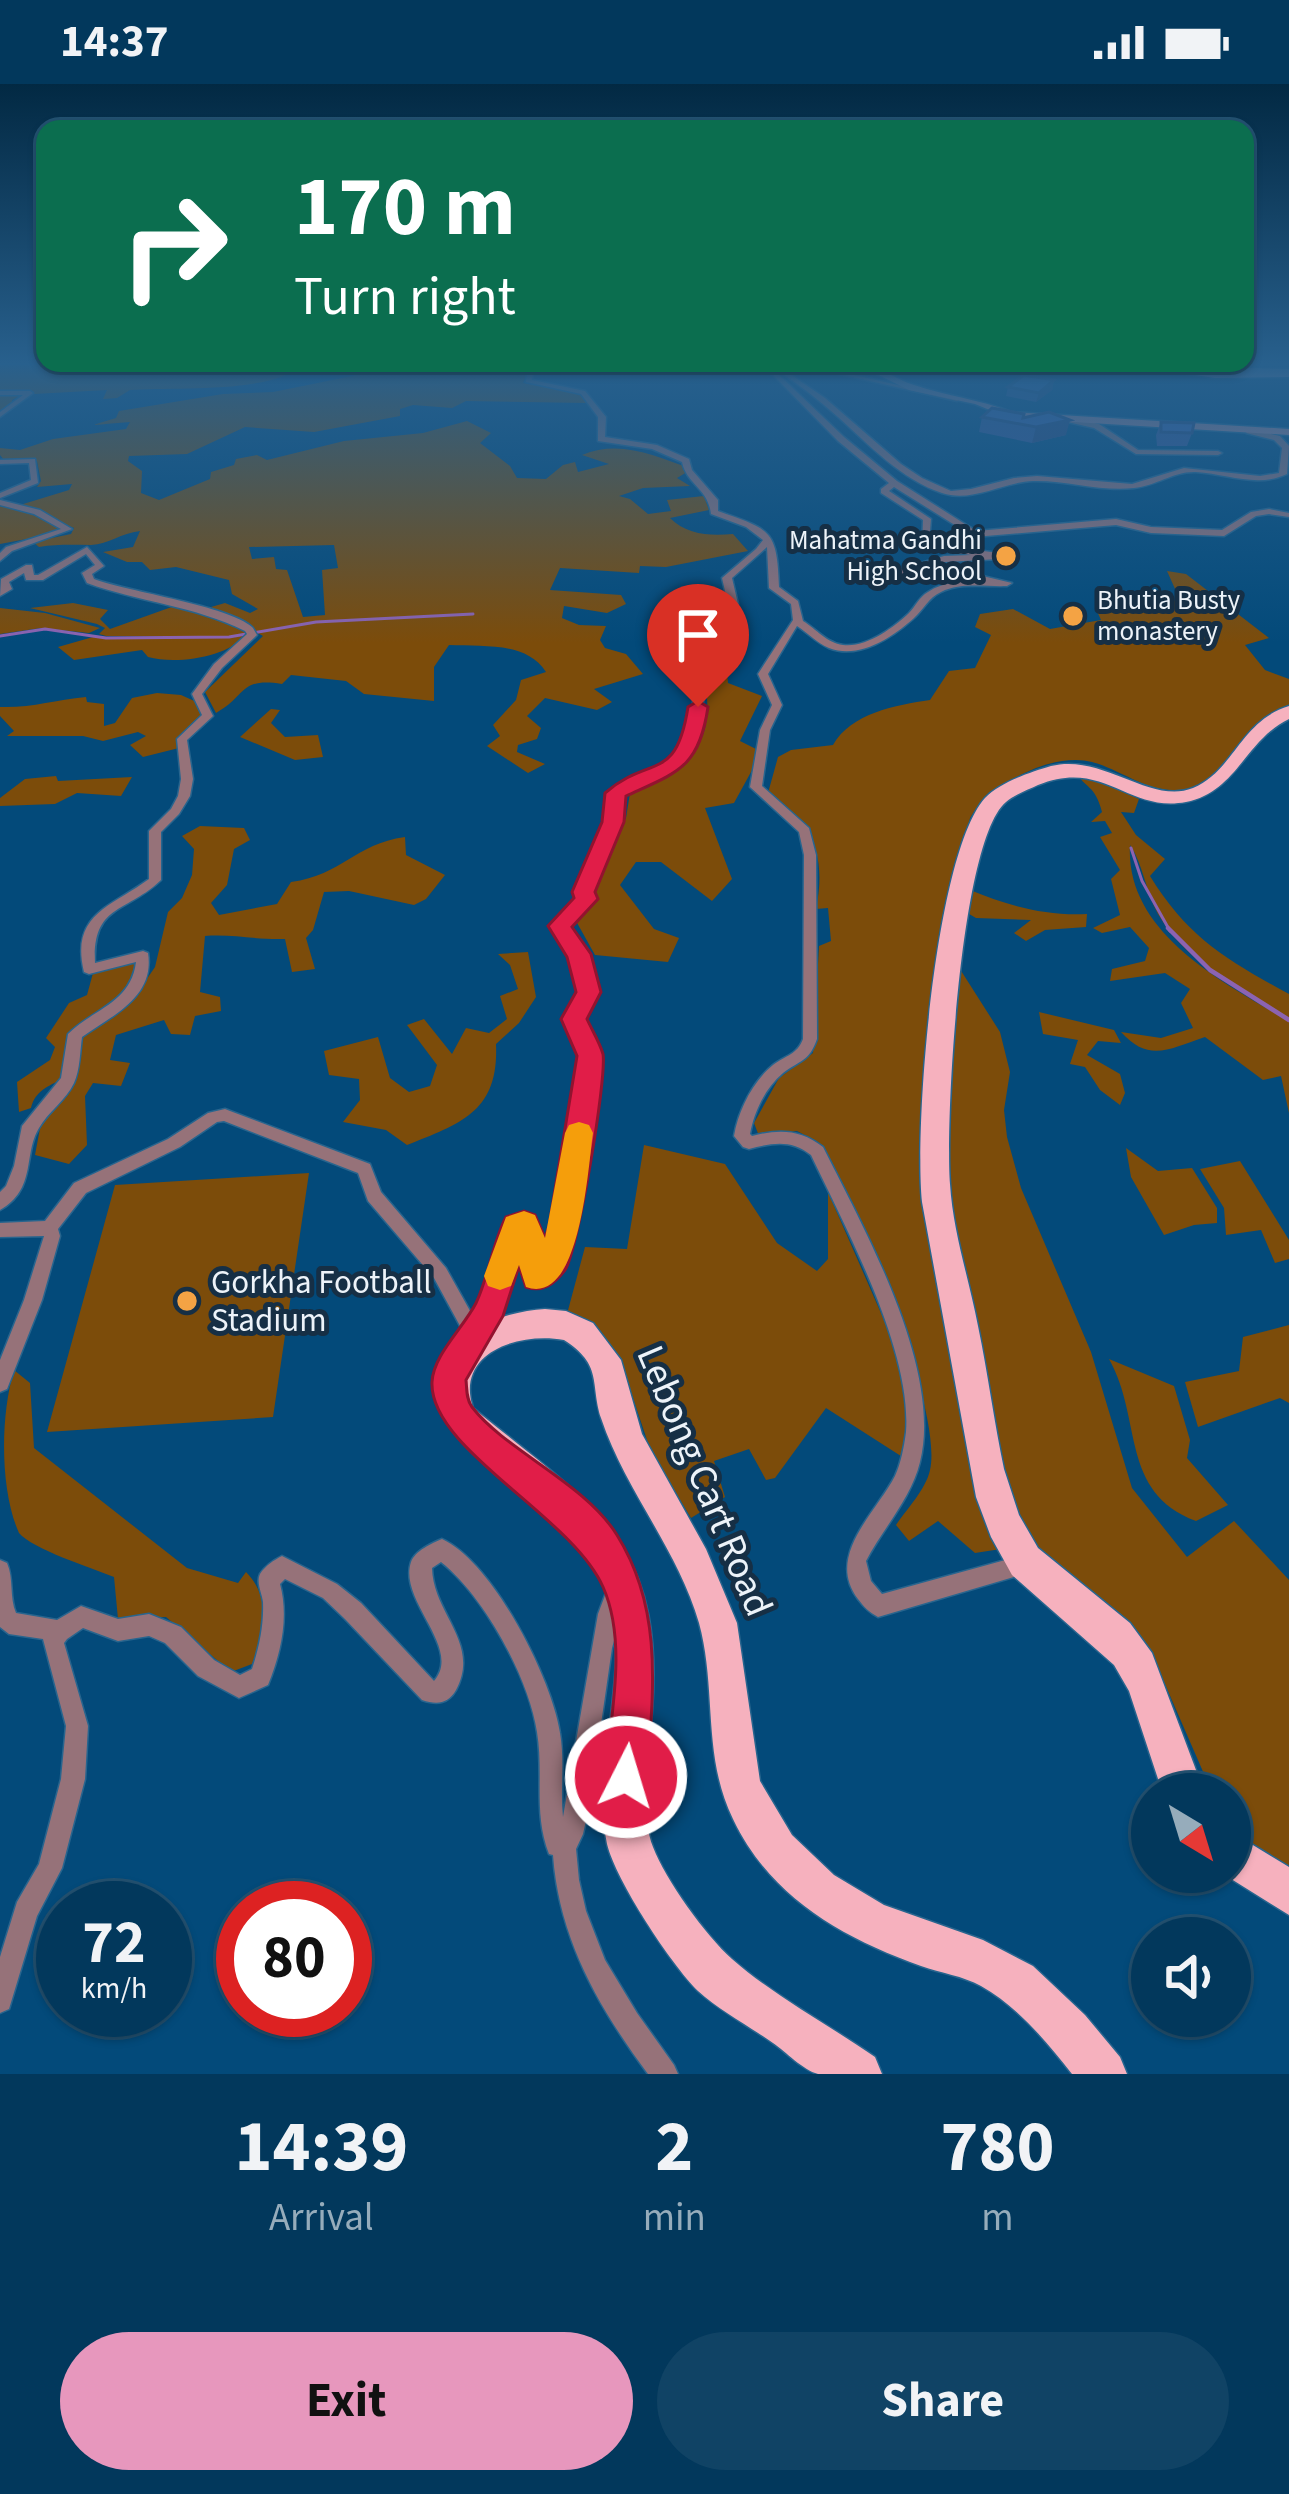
<!DOCTYPE html>
<html lang="en">
<head>
<meta charset="utf-8">
<style>
  :root { --surface:#02385c; --page:#104365; --text:#f1f3f6; --muted:#96acbb; --line:#235272; --accent:#e797bd }
  body { margin:0; font-family:"Source Sans 3",sans-serif; background:var(--page); color:var(--text); height:100vh; display:flex; flex-direction:column; font-size:45px; white-space:nowrap }
  * { box-sizing:border-box; margin:0 }
  p { font-size:39px; color:var(--muted) }
  .icon { flex:none; width:66px; height:66px; fill:none; stroke:currentColor; stroke-width:2; stroke-linecap:round; stroke-linejoin:round }
  .map { position:relative; height:1990px; overflow:hidden }
  .drawer { display:flex; flex-direction:column; background:var(--surface); flex:1 }
  .drawer>* { flex:none }
  .hud { position:absolute; left:36px; top:36px; width:1218px; height:252px; border-radius:24px; box-shadow:0 3px 9px #0004,0 0 0 3px var(--line); background:#0b6e4f; color:#fff; overflow:hidden }
  .needle { width:78px; rotate:142deg }
  .tools { position:absolute; left:1131px; top:1689px; display:grid; gap:24px }
  .tools a { display:grid; place-items:center; width:120px; height:120px; border-radius:50%; background:var(--surface); box-shadow:0 3px 9px #0004,0 0 0 3px var(--line); font-size:60px }
  .speed { position:absolute; left:36px; top:1797px; display:flex; gap:24px; font-size:60px; font-weight:700; text-align:center }
  .speed>* { display:grid; place-content:center; width:156px; height:156px; border-radius:50%; background:var(--surface); box-shadow:0 3px 9px #0004,0 0 0 3px var(--line); line-height:1 }
  .speed small { font-size:30px; font-weight:400 }
  .speed .limit { border:18px solid #d22; background:#fff; color:#111 }
  .pin { position:absolute; display:grid; place-items:center; width:102px; height:102px; color:#fff; margin:-123px -51px; border-radius:50% 50% 50% 0; rotate:-45deg; box-shadow:0 0 12px #0007 }
  .pin .icon { rotate:45deg }
  .me { position:absolute; width:132px; margin:-66px; rotate:5deg; stroke-linejoin:round; filter:drop-shadow(0 0 9px #0008) }
  .turn { display:flex; align-items:center; gap:42px; height:252px; padding:0 60px; font-size:54px }
  .turn .icon { width:156px; height:156px; stroke-width:2.5 }
  .turn b { display:block; font-size:84px; line-height:102px }
  .eta { display:flex; justify-content:space-evenly; align-items:center; height:204px; text-align:center }
  .eta b { font-size:72px; font-weight:700; line-height:84px }
  .cta { display:flex; gap:24px; margin-top:auto; padding:24px 60px }
  .cta a { flex:1; height:138px; border-radius:72px; background:var(--accent); color:#111; font-size:48px; font-weight:700; line-height:138px; text-align:center }
  .cta a+a { background:var(--page); color:var(--text) }
  .status { display:flex; justify-content:space-between; align-items:center; height:84px; padding:0 60px; background:var(--surface); direction:ltr }
  .status svg { height:33px; fill:currentColor }
  .map>svg:first-child { display:block }
  .green { fill:#7c4c0a; fill-rule:evenodd }
  .lines { fill:none; stroke-linecap:round; stroke-linejoin:round }
  .stream-far1 { stroke:#8c63b1; stroke-width:3 }
  .stream { stroke:#8c63b1; stroke-width:4.5 }
  .street-casing { stroke:#28658e; stroke-width:3 }
  .secondary-casing { stroke:#28658e; stroke-width:3 }
  .highway-casing { stroke:#28658e; stroke-width:3 }
  .street { fill:#967279; fill-rule:evenodd }
  .secondary { fill:#c28a94; fill-rule:evenodd }
  .highway { fill:#f6b1be; fill-rule:evenodd }
  .wall { fill:#3e5696 }
  .shaded-wall { fill:#32467a }
  .building { fill:#4864af; stroke:#32467a; stroke-width:3 }
  .route { fill:#e11d48; stroke:#92132f; stroke-width:3 }
  .slow { fill:#f59e0b }
  .poi-dot { fill:#f4a344; stroke:#162f45; stroke-width:4.5 }
  .labels { text-anchor:middle; dominant-baseline:central; stroke-width:10; stroke-linejoin:round; paint-order:stroke }
  .far-poi-label { font-size:27px; fill:#edf3f9; stroke:#162f45; text-anchor:end }
  .poi-label { font-size:33px; fill:#edf3f9; stroke:#162f45; text-anchor:start }
  .near-street-label { font-size:39px; fill:#edf3f9; stroke:#162f45 }
</style>
</head>
<body>
<div class="status"><b>14:37</b><svg viewBox="0 0 49 12"><path d="M0 12V9h3v3zM5 12V6h3v6zM10 12V3h3v9zM15 12V0h3v12zM26 1h20v11H26zM47 4h2v5h-2z"/></svg></div>
<div class="map">
<svg width="1289" height="1990" viewBox="0 0 1289 1990">
  <rect width="100%" height="100%" fill="#034a7a"/>
  <path class="green" d="M0 281H300C274 310 171 303 130 306L117 314 103 315 107 306 34 310 20 306 23 310 12 316V323L0 329Z
    M407 281H472L484 288 526 281 530 282 523 299 581 309 588 319 466 317 452 324 413 321 400 325V332L314 348 245 343 187 370 129 372 128 377 142 387 141 409 159 416 210 395 211 388 234 381 236 375 257 371 267 376 344 357 423 349 467 337 491 349 480 359 510 382 517 394 546 395 563 381 575 378 578 388 609 380 582 371C620 355 655 372 692 385L677 394 690 402 643 404 619 412 630 415 648 430 671 427 667 416 704 412 709 426 670 434C687 451 710 452 733 450L748 467 666 483 640 482 639 489 560 484 550 506 621 511 626 520 607 529 564 522 562 534 579 541 606 542 600 556 605 564 626 570 643 590 594 605 612 618 597 626 545 614 527 632 541 644 537 655 518 661 517 668 545 680 528 689 487 662 500 652 493 641 516 616 521 596 546 588C526 557 483 563 449 561L434 583V617L364 610 346 597 291 591 282 600C239 593 247 612 216 629L205 608 263 552 211 523 225 519 250 529 258 525 232 510 229 496 176 483 150 486 142 478H127L103 468 133 463 140 447C121 449 109 460 91 461 74 461 57 460 39 463L33 458 71 450 74 444 20 421 69 406 72 400 37 403 41 397 37 377H5L0 371V364L20 366 53 355 126 345 130 338 93 341 116 334 119 327 223 310 273 308ZM334 461 338 484 322 486 325 531 303 533 287 486 276 485 274 473 252 475 249 463Z
    M0 421 46 435 64 448 0 460Z
    M1167 487 1186 490 1269 554 1245 561 1265 586 1289 595V626C1235 639 1233 700 1181 706 1147 709 1122 686 1092 678 1053 667 989 701 970 734L943 862 927 1101 1001 1465 975 1469 938 1437 909 1457 896 1441C907 1425 926 1405 930 1386 944 1325 853 1112 818 1058L797 1047 759 1052 754 1039 779 994 813 969 819 862 831 857 828 824 816 825C827 770 812 739 768 709L778 673 791 666 833 661C851 629 896 621 930 616L949 587 975 584 991 551 975 543 980 530 1013 525 1050 545 1101 536 1096 525 1180 516Z
    M73 519 108 526 100 535 110 545 180 520 244 545 245 549 229 554 247 551C227 573 177 581 148 573L142 566 74 576 58 563 93 553H217L106 552 99 550 105 544 97 540 30 524Z
    M0 524 45 529 100 544 89 549 41 544 0 550Z
    M705 566 725 567 728 599 762 612 740 657 762 668 734 719 705 724 732 795 712 817 661 778H636L620 801 654 845 679 854 668 878 595 871 576 837 626 734 630 709C675 683 711 675 707 614 707 597 702 582 705 566Z
    M157 609 181 611 201 620 204 635 181 651 179 664 143 673 130 661 146 652 138 648 103 657 83 652H7L14 647 0 632V623C32 624 54 616 86 613L87 618 104 620V642L115 639 132 614Z
    M271 625 280 626 271 639 285 653 318 651 323 673 295 676 240 653Z
    M1077 689H1087L1139 715 1134 729 1121 728 1136 751 1165 775 1150 792C1188 854 1227 876 1289 910V934C1240 906 1188 880 1158 830 1146 808 1143 780 1130 761 1125 849 1224 899 1289 937V1029L1281 992 1263 996 1205 953C1169 965 1149 979 1121 948L1161 954 1193 944 1181 919 1190 905 1165 889 1110 897 1112 885 1145 877 1149 864 1130 843 1102 849 1093 844 1120 831 1111 795 1120 786 1100 753 1112 749 1105 737 1091 738 1102 728C1095 700 1084 704 1077 689Z
    M56 692 58 697 132 693 121 712 77 709 55 720 0 722V714L25 695Z
    M200 742 244 744 250 756 234 765 227 801 211 819 219 831 277 820 291 798C343 791 354 760 405 753L406 771 445 791 426 815 414 821 349 807 324 808 313 846 306 854 315 885 292 888 285 855C257 856 233 850 205 852L200 908 220 913 221 927 195 932 190 951 171 950 164 936 116 951 110 976 130 979 121 1002 93 999 85 1012 87 1061 69 1080 35 1071 41 1039 59 1013 79 951 140 905 155 883 168 828 182 814 192 791 194 765 182 752Z
    M970 806C1009 822 1045 832 1087 830L1086 843 1045 846 1026 857 1014 849 1031 836 976 834 964 827Z
    M528 868 536 913 519 939 496 960C499 1027 462 1039 407 1061L386 1046 343 1038 360 1016 359 995 329 991 324 967 378 953 390 994 409 1008 430 1002 437 981 407 941 424 935 452 970 466 944 489 949 507 935 500 912 518 905 510 881 498 870Z
    M134 875 138 878 132 905 87 937 63 995C48 1002 35 1007 31 1024L19 1028 17 998 50 976 55 963 46 954 69 919 87 911 93 889Z
    M958 882 1000 948 1010 988 1004 1026 1007 1053 1021 1104 1091 1268 1132 1404 1187 1473 1234 1437 1289 1496V1784L1251 1759 1230 1737V1710L1211 1706 1151 1568 1034 1464 1006 1409 940 1098Z
    M1039 928 1114 946 1121 959 1098 957 1087 971 1120 990 1125 1009 1120 1021 1100 1006 1085 983 1070 980 1078 956 1043 950Z
    M644 1061 725 1080 777 1159 817 1187 828 1175V1108L891 1252 912 1321 904 1374 826 1324 775 1394 766 1396 749 1365 714 1377 725 1413 691 1434 651 1368 624 1287 608 1260 567 1230 585 1163 627 1165Z
    M1126 1064 1158 1087 1192 1084 1217 1124V1139L1194 1141 1164 1151 1131 1093Z
    M1240 1077 1289 1156V1175L1275 1179 1261 1146 1226 1151 1224 1124 1200 1085Z
    M309 1089 273 1333 47 1348 115 1101Z
    M1289 1241V1319L1280 1314 1198 1343 1185 1298 1239 1287 1243 1253Z
    M1109 1275 1174 1302 1190 1356 1187 1374 1228 1421 1196 1437C1119 1408 1143 1335 1109 1275Z
    M14 1286 30 1299 34 1364 187 1484 238 1499 246 1488C272 1514 264 1549 252 1580L231 1588 166 1533 118 1535 114 1493C92 1484 32 1465 19 1449 0 1407 0 1333 14 1286Z"/>
  <g class="lines">
    <path class="stream-far1" d="M0 552 45 545 106 554 229 553 316 538 473 530
      M1131 764 1142 797 1170 847"/>
    <path class="stream" d="M1168 844 1210 886 1289 936"/>
    <g class="street-casing">
      <path id="street" d="M528 281H534L532 296 585 307 606 333 605 353 657 361 689 375 692 386 718 416V427C771 446 777 445 779 503L798 517 803 537C816 545 827 559 843 561 866 564 893 544 909 529 916 522 919 513 928 508 944 497 964 497 982 497L949 490 875 497V493L944 472 971 471 922 464 923 436 881 409V405L889 399 838 357 773 291 752 281H759L777 289 844 353 897 397 976 447 1116 435 1151 443 1222 446 1251 428 1269 425 1289 429V433L1269 430 1256 432 1224 452 1151 449 1116 441 974 453 894 403 889 407 931 435 929 460 999 469 1003 472 999 475 945 478 907 489 949 484 1012 499 1007 502C986 503 961 498 941 508 928 514 924 525 914 534 893 553 859 576 829 564 817 559 808 549 797 542L768 590 782 621 770 646 762 702 809 744 816 771 817 955C809 978 800 976 783 989 765 1004 754 1028 750 1050L752 1052C779 1045 800 1045 823 1063 864 1145 943 1285 920 1378 911 1415 883 1444 866 1477L871 1497 882 1510 1027 1470 1034 1473 1037 1480 1034 1487 878 1533C869 1528 864 1523 858 1515 825 1472 876 1429 895 1392 901 1379 904 1363 906 1348 912 1266 846 1145 811 1071 791 1055 772 1059 749 1065L743 1063 734 1052C738 1027 753 997 773 981 786 971 797 971 803 955L804 771 799 748 750 703 760 646 772 621 758 590 793 536 791 520 769 504 767 463 732 494 738 520 712 550 698 656 691 670 670 690 622 711 619 738 597 788 592 815 566 843 567 849 586 870 596 908 581 935C585 950 596 963 597 978 600 1010 569 1192 540 1200 537 1200 534 1199 531 1198L528 1193 522 1153C511 1186 499 1246 471 1265L465 1263 462 1257 465 1251 434 1194 368 1117 358 1089 224 1037 217 1038 180 1063 86 1109 58 1145 60 1152 42 1216 7 1305 0 1308V1276L24 1216 44 1152 0 1153V1139L45 1137 74 1099 168 1055 208 1029 225 1025 230 1027 370 1080 381 1108 446 1184 474 1234 483 1219 511 1137 524 1133 535 1140 542 1172 565 1093 581 997 582 973 567 935 582 908 573 871 556 853 552 842 580 814 585 788 607 738 612 707C642 694 670 686 688 656L702 549 728 520 722 494 756 465 763 456 746 443 711 430C708 404 687 401 682 378L652 365 598 357V333L581 310 526 298Z
        M800 281H810L960 315 957 317Z
        M780 286H784L825 314 901 380 922 394 951 407 971 405 1014 394 1037 392 1132 400 1184 384 1260 392 1279 389 1282 364 1274 356 1246 349 1249 345 1280 352 1289 362 1287 390C1258 404 1227 390 1196 388 1174 387 1156 402 1134 404 1101 408 1067 396 1033 397 1003 398 972 419 942 409 902 396 869 361 838 333 820 317 801 302 780 288Z
        M0 307H30L33 309 0 333V328L23 311H0Z
        M1066 333 1099 340 1138 366 1218 367 1222 369 1218 371 1136 370 1094 344 1063 337Z
        M35 375 38 399 0 414V409L31 396 29 379 0 380V376Z
        M0 416 40 426 72 445 12 467 0 477V469L6 463 61 445 34 430 0 421Z
        M87 463 104 482 92 490 94 495C129 508 229 522 252 543 254 545 255 548 257 551L222 584 202 610 213 632 187 656 193 695 190 712 179 730 161 748V796C127 829 92 820 95 879L143 867 148 869C155 913 113 931 82 953 80 967 80 986 74 999 66 1016 48 1028 39 1044 23 1070 37 1105 0 1126V1108L6 1102 14 1082 22 1042 61 994 68 950C93 925 131 919 136 878L89 890 84 888C70 830 111 823 149 795V747L171 725 178 712 181 695 177 655 202 631 192 610 214 580 247 550 245 547C195 522 139 518 87 499L82 489 95 481 86 470 43 496H26L24 489 9 498 12 505 0 512 1 495 26 481H32L34 491H38Z
        M442 1455C493 1478 552 1595 560 1649 565 1677 560 1705 563 1733L598 1530 610 1498 617 1494 624 1498 628 1505 612 1564 589 1723 583 1750 576 1765 579 1796 586 1827 605 1876 637 1929 674 1981 678 1990H648C599 1924 559 1855 553 1771L549 1770C533 1729 544 1690 537 1648 529 1594 484 1512 441 1478L432 1484C433 1530 481 1559 456 1606 448 1620 437 1621 422 1616L345 1535 323 1514 285 1495 280 1500C289 1534 281 1569 268 1601L239 1614 198 1592 165 1559 149 1552 118 1557 83 1544 67 1555 64 1559 88 1642 85 1695 62 1784 37 1832 9 1925 0 1929V1873L17 1818 39 1780 61 1695 66 1642 43 1555 9 1550 0 1543V1476L7 1479C14 1495 9 1513 16 1529L57 1536 81 1522 118 1535 149 1530 181 1543 214 1576 240 1591 252 1585C259 1564 264 1541 263 1518 262 1509 256 1499 260 1490 265 1482 274 1476 282 1472L337 1500 361 1519 434 1597C463 1564 398 1517 411 1478 415 1467 432 1459 442 1455Z"/>
    </g>
    <g class="secondary-casing">
      <path id="secondary" d="M858 281C878 281 895 295 914 301 946 312 979 315 1011 328L1289 345V351L1009 334 975 320 909 306Z"/>
    </g>
    <g class="highway-casing">
      <path id="highway" d="M1128 281 1289 285V293L1215 294Z
        M1289 622V635C1245 656 1237 708 1186 718 1128 729 1104 674 1038 701 1028 706 1015 710 1006 718 960 756 945 1036 950 1100 953 1148 969 1195 978 1242 988 1290 994 1338 1004 1385L1019 1431 1038 1464 1130 1539 1152 1569 1205 1710H1163L1129 1607 1114 1581 1012 1491 991 1453 976 1413 922 1118C914 1040 935 770 985 714 1000 698 1031 688 1051 682 1103 669 1150 721 1193 704 1234 687 1240 637 1289 622Z
        M545 1225 566 1227 593 1239 621 1276 642 1350 706 1465 737 1539 760 1697 792 1751 834 1791 884 1821 983 1856 1033 1882 1085 1931 1120 1973 1127 1990H1072C1046 1957 1018 1923 981 1902 963 1892 941 1889 921 1882 842 1854 770 1813 733 1735 702 1672 717 1605 699 1539 678 1466 625 1406 601 1334 590 1299 603 1281 564 1256 519 1248 455 1268 473 1324 592 1421 665 1456 652 1627 649 1665 639 1728 653 1763 665 1795 706 1852 732 1875 774 1912 829 1941 875 1973L882 1990C863 1990 837 1990 818 1990 803 1986 786 1968 773 1959 749 1942 720 1927 698 1907 671 1880 616 1797 607 1760 589 1677 636 1587 605 1506 576 1432 431 1368 435 1301 438 1248 502 1228 545 1225Z
        M1230 1747 1289 1783V1831L1220 1788H1230Z"/>
    </g>
    <use href="#street" class="street"/>
    <use href="#secondary" class="secondary"/>
    <use href="#highway" class="highway"/>
  </g>
  <path class="wall" d="M1054 296 1052 306 1036 318 1006 312 1008 303Z
    M982 333 1023 334 1066 351 1032 359 979 348Z
    M1161 338 1192 349 1187 362H1157L1156 351Z"/>
  <path class="shaded-wall" d="M1054 296 1052 306 1036 318 1039 309Z
    M1070 336 1066 351 1032 359 1036 343Z"/>
  <path class="building" d="M1024 291 1054 296 1039 309 1008 303Z
    M992 324 1024 330 1023 334 1049 328 1070 336 1036 343 982 333Z
    M1161 338 1194 339 1192 349 1161 348Z"/>
  <linearGradient id="sky" x2="0" y2="1"><stop stop-color="#022943"/><stop offset="0.5" stop-color="#28608d"/><stop offset="1" stop-color="#28608d" stop-opacity="0"/></linearGradient>
  <rect width="1289" height="559" fill="url(#sky)"/>
  <path class="route" d="M698 617 708 623C699 684 678 688 626 712L624 738 595 808 598 815 572 843 591 870 601 908 587 935C592 946 600 959 603 970 607 994 578 1166 565 1186 554 1200 543 1209 526 1203L519 1182 503 1232 466 1296C467 1305 466 1315 472 1323 506 1367 585 1399 617 1451 664 1526 653 1609 647 1693L641 1708 626 1714 611 1708 605 1693C610 1635 628 1559 603 1503 572 1432 429 1365 432 1298 433 1271 464 1243 476 1219 489 1192 492 1160 506 1133L524 1127 535 1131 545 1154 549 1142 577 972 561 935 576 908 567 873 548 842 574 814 572 808 602 738 605 709C650 670 676 700 688 623Z"/>
  <path class="slow" d="M579 1038 589 1041 593 1049C588 1082 581 1223 526 1203L519 1181 511 1202 500 1206 488 1202 484 1192 506 1133 524 1127 535 1131 545 1154 565 1049 569 1041Z"/>
  <g class="poi-dot">
    <circle cx="1006" cy="472" r="12"/>
    <circle cx="1073" cy="532" r="12"/>
    <circle cx="187" cy="1217" r="12"/>
  </g>
  <g class="labels">
    <g class="far-poi-label">
      <text x="982" y="456">Mahatma Gandhi<tspan x="982" dy="31">High School</tspan></text>
      <text x="1097" y="516" text-anchor="start">Bhutia Busty<tspan x="1097" dy="31">monastery</tspan></text>
    </g>
    <g class="poi-label">
      <text x="211" y="1198">Gorkha Football<tspan x="211" dy="38">Stadium</tspan></text>
    </g>
    <g class="near-street-label">
      <text transform="translate(704 1397) rotate(67)">Lebong Cart Road</text>
    </g>
  </g>
</svg>
<div class="tools">
<a><svg class="needle" viewBox="-14 -14 28 28"><path d="M0-13l5 13h-10z" fill="#e53935"/><path d="M0 13l5-13h-10z" fill="#96acbb"/></svg></a>
<a><svg class="icon" aria-label="sound" viewBox="0 0 24 24"><path d="M4 9h4l5-4v14l-5-4H4zM17 9q2 3 0 6"/></svg></a>
</div>
<div class="speed"><div>72<small>km/h</small></div><div class="limit">80</div></div>
<div class="pin" style="left:698px;top:623px;background:#d93025"><svg class="icon" aria-label="arrive" viewBox="0 0 24 24"><path d="M6 21V4h12l-3 4 3 4H6"/></svg></div>
<svg class="me" style="left:626px;top:1693px" viewBox="-20 -20 40 40"><circle r="17" fill="#e11d48" stroke="#fff" stroke-width="3"/><path d="M0-11L8 9 0 5-8 9z" fill="#fff"/></svg>
<div class="hud">
<div class="turn"><svg class="icon" aria-label="right" viewBox="0 0 24 24"><path d="M7 20v-9h11M14 6l5 5-5 5"/></svg><div><b>170 m</b>Turn right</div></div>
</div>
</div>
<section class="drawer">
<div class="eta">
<div><b>14:39</b><p>Arrival</p></div>
<div><b>2</b><p>min</p></div>
<div><b>780</b><p>m</p></div>
</div>
<div class="cta"><a>Exit</a><a>Share</a></div>
</section>
</body>
</html>
